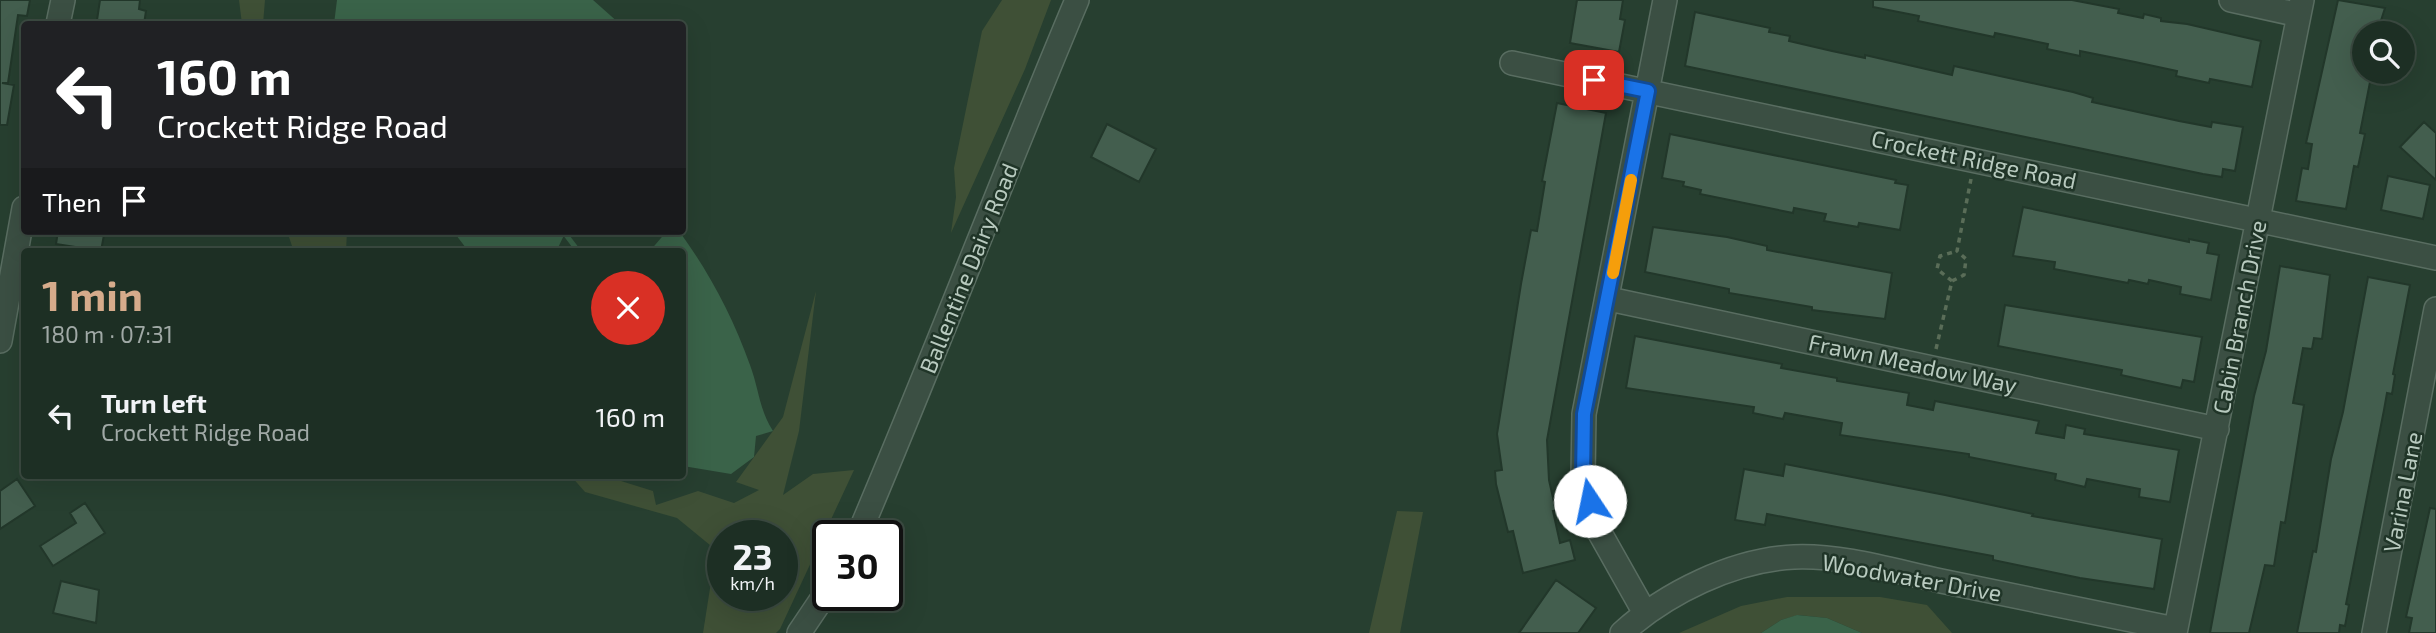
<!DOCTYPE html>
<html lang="en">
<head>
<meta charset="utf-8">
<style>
  :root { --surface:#1d2f24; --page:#2a3b31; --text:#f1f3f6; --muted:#a0a9a6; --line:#3b4a41; --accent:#d6ab8b }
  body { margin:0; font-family:"Exo 2",sans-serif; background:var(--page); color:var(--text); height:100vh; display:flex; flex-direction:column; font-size:26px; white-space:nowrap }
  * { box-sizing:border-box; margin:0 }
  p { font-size:23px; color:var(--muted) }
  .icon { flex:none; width:38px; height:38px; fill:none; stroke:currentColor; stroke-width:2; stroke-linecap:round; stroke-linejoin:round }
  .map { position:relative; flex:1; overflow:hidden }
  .side { position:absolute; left:21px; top:248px; width:665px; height:231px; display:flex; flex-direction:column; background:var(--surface); border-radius:7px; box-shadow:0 7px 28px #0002,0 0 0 2px var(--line) }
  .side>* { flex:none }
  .banner { position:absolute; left:21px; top:21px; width:665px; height:214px; border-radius:7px; box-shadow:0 7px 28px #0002,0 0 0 2px var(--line); background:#202124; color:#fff; overflow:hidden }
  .fabs { position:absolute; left:2352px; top:21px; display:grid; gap:14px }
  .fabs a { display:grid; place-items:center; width:63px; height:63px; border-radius:50%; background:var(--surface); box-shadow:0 7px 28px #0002,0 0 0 2px var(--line); font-size:35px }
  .speed { position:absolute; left:707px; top:520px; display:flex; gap:14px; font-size:35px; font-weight:700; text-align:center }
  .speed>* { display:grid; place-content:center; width:91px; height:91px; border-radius:50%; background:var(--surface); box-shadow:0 7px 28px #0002,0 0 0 2px var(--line); line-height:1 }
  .speed small { font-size:18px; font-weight:400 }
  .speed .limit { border:4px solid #111; border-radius:10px; background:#fff; color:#111 }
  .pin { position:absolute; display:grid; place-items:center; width:60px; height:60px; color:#fff; margin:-30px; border-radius:14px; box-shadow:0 4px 10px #0006 }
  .me { position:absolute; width:77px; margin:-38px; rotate:349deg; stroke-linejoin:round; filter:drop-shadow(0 0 5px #0008) }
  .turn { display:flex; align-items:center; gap:24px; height:147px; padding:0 21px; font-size:32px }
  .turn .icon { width:91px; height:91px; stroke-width:2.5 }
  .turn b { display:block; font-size:49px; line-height:60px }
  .then { display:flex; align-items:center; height:66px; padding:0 21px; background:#0003; gap:14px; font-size:26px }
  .round { display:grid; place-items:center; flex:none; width:74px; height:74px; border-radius:37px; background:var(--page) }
  .summary { display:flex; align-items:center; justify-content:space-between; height:119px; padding:0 21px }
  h1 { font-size:42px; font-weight:700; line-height:52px; color:var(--accent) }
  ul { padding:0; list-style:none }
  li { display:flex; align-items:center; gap:21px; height:98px; padding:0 21px }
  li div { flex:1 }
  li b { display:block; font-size:26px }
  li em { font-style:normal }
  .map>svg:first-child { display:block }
  .green { fill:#3f5036; fill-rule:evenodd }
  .water { fill:#3a6349 }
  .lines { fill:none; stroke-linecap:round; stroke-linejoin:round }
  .stream { stroke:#3a6349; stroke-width:5 }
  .building { fill:#435e4e; stroke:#22372a; stroke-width:2 }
  .minor-casing { stroke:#596d61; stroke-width:26 }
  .path { stroke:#5a6d58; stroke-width:3.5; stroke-dasharray:5 5; stroke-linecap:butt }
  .minor { stroke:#3b4f43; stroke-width:23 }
  .route-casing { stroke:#114b97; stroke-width:18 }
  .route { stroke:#1a73e8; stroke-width:12 }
  .slow { stroke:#f59e0b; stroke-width:12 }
  .labels { text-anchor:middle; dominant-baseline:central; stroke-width:5; stroke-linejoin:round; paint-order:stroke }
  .street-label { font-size:23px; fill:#b8cabf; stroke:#203528 }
</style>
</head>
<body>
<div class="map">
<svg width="2436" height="633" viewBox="0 0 2436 633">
  <rect width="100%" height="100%" fill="#273f30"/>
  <path class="green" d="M239 0H265L263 24H242Z
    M1002 0H1051L1025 69 951 233 956 197 954 168 982 31Z
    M287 231H347L346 252H294Z
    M816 291 799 431 783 495 813 474 854 470 780 629 776 633H703L716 550 677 518 585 492 571 476H605L653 491 656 505 698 491 734 503 759 490 736 482 783 417ZM723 536H782V595H723Z
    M1397 511 1423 512 1400 633H1369Z
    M1787 597H1880L1927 605 1952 633H1862L1827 618 1798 615 1781 620 1761 633H1679L1741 606Z"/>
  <path class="water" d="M337 0H593L620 24H334Z
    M453 231H566L556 252H469Z
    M667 231H679C709 272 733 317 750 365 759 389 759 409 773 431L756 436 754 457 731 474 683 466 682 252H649Z
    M1797 615 1827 618 1862 633H1761L1781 620Z"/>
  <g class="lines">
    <path class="stream" d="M563 231 579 252"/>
  </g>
  <path class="building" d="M0 0H30L27 16 18 15 8 83H2L14 85 7 125H0Z
    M100 0H140L139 9 146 11 144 24 97 20Z
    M1577 0H1623L1620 19 1625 20 1619 52 1570 43Z
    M1873 0H2072L2119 9 2118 13 2143 18 2144 14 2161 18V21L2187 24 2261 41 2252 87 2210 79 2209 83 2176 76 2177 71 2135 62 2080 51V56L2047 49 2048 44 1995 33 1994 37 1918 21 1919 16 1873 7Z
    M2338 0 2385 8 2377 33H2364V72H2372L2360 133 2365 134 2358 167 2354 166 2346 209 2296 201 2302 168 2308 169 2312 144 2306 143Z
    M1695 12 1770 28 1769 32 1790 36 1789 41 1832 51 1865 58V55L1952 75 1954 66 2073 92 2093 98 2092 102 2179 121 2211 127 2212 122 2243 127 2235 171 2223 169 2222 177 2203 174 1685 66Z
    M1557 103 1606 113 1547 440 1549 480 1556 511H1553L1560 543 1570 540 1575 560 1523 573 1513 531 1508 532 1496 484 1495 471 1502 470 1497 434 1521 284 1531 230 1537 231 1545 182 1542 181Z
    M2424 122 2436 133V180L2400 147Z
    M1107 124 1156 149 1139 182 1091 157Z
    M1670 134 1896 180 1895 183 1908 185 1900 230 1859 223 1858 227 1824 221 1826 214 1794 208 1793 213 1700 194 1701 190 1683 186 1684 182 1662 178Z
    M2388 176 2430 185 2423 219 2381 210Z
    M2023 207 2189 242V239L2209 243 2207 253 2219 255 2211 300 2180 294 2181 287 2149 280 2148 284 2129 280 2128 283 2054 269 2055 262 2013 256Z
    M1653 227 1727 237 1767 246V250L1892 273 1885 319 1812 310V307L1729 293V289L1645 272Z
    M58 231H98L97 234 104 235 101 251 56 244Z
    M2280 266 2330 275 2322 339 2314 338 2312 349 2303 348 2293 403 2304 405 2285 523 2281 522 2274 566 2265 565 2249 633H2210L2254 396 2266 351Z
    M2368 277 2410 285 2393 374 2395 375 2392 394 2387 393 2384 410 2346 604 2349 605 2345 626 2340 625 2339 633H2297L2313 551 2316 552 2331 459 2343 412Z
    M2005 305 2202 337 2194 382 2183 380 2181 388 2162 384 2121 375 2122 370 1998 346Z
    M1635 336 1782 364 1781 368 1837 378V381L1909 393 1907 405 1933 410 1935 401 2039 421 2036 433 2064 438 2066 425 2085 429 2084 434 2179 450 2170 502 2139 497 2140 489 2087 479 2085 487 2055 480 2056 474 1969 457V454L1840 435 1842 423 1785 413 1783 419 1753 413 1754 407 1626 388Z
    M1785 464 1945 495 2033 514 2032 516 2162 539 2154 589 2080 578 1993 560V556L1767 514 1765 525 1735 520 1744 469 1783 476Z
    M17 479 35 506 0 529V491Z
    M85 503 105 533 53 566 40 546 76 523 70 513Z
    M2430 508 2436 509V633H2409L2412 618 2406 617Z
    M1556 580 1596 608 1578 633H1519Z
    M61 581 99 590 96 623 53 613Z"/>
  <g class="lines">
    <g class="minor-casing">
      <path id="minor" d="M2231 0 2299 15
        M58 24 63 0
        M1512 63 2436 258
        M1609 299 2217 429
        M0 341 24 208
        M858 536C934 358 1002 178 1077 0
        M1645 613 1596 526 1583 476 1584 414 1665 0
        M799 633 828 590
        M1622 633C1666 593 1733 560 1794 557 1843 555 1894 571 1941 581 2019 597 2097 613 2175 629
        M2175 633 2302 0
        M2374 633 2436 309"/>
    </g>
    <path class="path" d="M1952 281 1937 269 1940 256 1957 251
      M1936 349 1952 281 1964 275 1966 259 1957 251 1971 179"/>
    <use href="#minor" class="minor"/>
  </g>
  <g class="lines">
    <g class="route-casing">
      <path id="route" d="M1590 501 1583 476 1584 414 1648 91 1594 80"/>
    </g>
    <use href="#route" class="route"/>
    <path class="slow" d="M1613 273 1631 180"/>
  </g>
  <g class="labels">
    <g class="street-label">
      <text transform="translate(1974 159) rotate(12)">Crockett Ridge Road</text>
      <text transform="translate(968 268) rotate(-68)">Ballentine Dairy Road</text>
      <text transform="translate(2239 317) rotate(-79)">Cabin Branch Drive</text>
      <text transform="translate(1913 363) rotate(12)">Frawn Meadow Way</text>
      <text transform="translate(2402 492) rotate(-79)">Varina Lane</text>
      <text transform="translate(1912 577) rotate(10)">Woodwater Drive</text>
    </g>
  </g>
</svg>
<div class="fabs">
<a><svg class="icon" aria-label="search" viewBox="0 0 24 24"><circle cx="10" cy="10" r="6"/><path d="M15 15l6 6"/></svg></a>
</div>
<div class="speed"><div>23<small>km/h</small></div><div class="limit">30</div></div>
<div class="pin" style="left:1594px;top:80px;background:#d93025"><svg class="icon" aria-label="arrive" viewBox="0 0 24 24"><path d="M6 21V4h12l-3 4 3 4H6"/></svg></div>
<svg class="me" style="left:1590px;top:501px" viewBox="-20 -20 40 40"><circle r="19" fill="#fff"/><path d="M0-13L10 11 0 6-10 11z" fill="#1a73e8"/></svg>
<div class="banner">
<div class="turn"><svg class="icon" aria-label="left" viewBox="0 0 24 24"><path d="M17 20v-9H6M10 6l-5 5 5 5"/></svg><div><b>160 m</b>Crockett Ridge Road</div></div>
<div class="then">Then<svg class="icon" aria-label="arrive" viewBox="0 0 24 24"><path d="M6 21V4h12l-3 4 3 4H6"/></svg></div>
</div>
<section class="side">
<div class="summary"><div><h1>1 min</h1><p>180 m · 07:31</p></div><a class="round" style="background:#d93025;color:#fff"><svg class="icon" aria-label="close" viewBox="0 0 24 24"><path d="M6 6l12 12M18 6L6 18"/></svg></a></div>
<ul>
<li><svg class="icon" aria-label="left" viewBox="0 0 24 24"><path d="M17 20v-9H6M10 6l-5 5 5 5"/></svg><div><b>Turn left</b><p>Crockett Ridge Road</p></div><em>160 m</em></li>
</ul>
</section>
</div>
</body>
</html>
